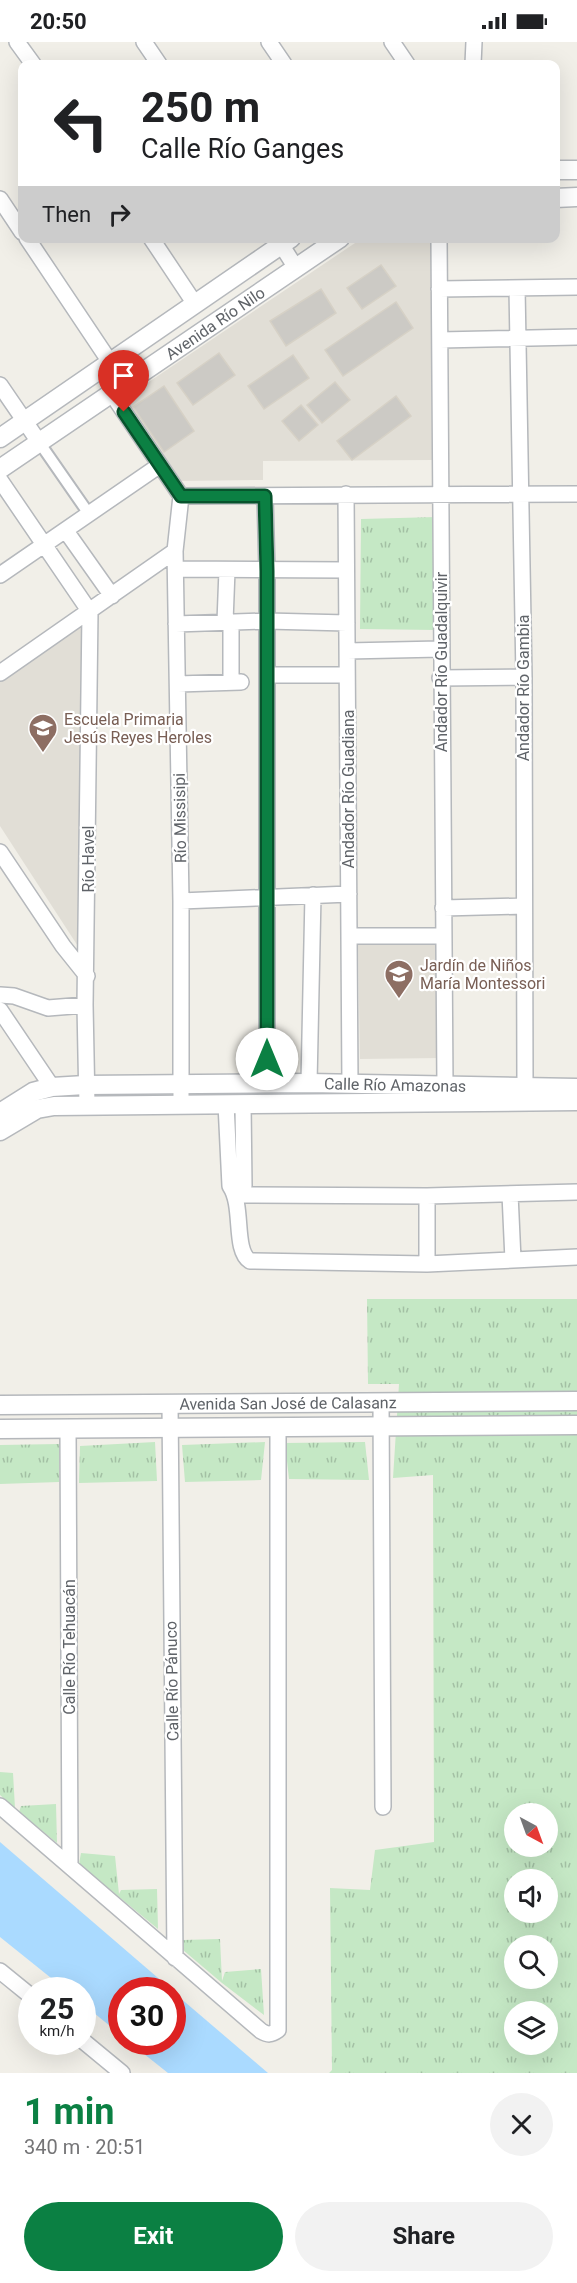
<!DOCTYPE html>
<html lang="en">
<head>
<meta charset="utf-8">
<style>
  :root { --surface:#fff; --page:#f2f2f2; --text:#202124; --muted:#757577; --accent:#0b8043 }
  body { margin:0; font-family:Roboto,sans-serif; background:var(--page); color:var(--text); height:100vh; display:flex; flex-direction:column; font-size:22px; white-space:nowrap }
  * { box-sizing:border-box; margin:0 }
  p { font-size:20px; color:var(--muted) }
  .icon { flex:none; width:33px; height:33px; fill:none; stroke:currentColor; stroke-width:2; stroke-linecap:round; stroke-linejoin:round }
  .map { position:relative; height:2031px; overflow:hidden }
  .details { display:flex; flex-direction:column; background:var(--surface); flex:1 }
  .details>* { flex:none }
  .top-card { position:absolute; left:18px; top:18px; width:542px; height:183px; border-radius:12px; box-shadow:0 6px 24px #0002; background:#fff; color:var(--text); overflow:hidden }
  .needle { width:39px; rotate:139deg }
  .fabs { position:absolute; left:504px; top:1761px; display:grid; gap:12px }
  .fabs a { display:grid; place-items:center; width:54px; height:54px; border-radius:50%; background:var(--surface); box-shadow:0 6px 24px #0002; font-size:30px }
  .speed { position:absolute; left:18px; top:1935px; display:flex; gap:12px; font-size:30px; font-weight:700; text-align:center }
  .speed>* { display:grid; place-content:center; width:78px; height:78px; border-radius:50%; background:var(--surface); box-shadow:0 6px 24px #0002; line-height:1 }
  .speed small { font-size:15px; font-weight:400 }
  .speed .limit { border:9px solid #d22; background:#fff; color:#111 }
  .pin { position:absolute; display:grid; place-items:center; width:51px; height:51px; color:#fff; margin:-62px -26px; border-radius:50% 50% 50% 0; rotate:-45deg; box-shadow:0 0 6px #0007 }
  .pin .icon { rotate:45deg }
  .me { position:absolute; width:66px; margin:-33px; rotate:0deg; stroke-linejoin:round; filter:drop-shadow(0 0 4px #0008) }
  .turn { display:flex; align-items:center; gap:21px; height:126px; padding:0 24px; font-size:27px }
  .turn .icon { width:78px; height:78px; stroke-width:2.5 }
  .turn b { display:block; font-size:42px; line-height:51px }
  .then { display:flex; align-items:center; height:57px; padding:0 24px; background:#0003; gap:12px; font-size:22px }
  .round { display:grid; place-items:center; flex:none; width:63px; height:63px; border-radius:32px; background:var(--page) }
  .headline { display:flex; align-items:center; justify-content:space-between; height:102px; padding:0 24px }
  h1 { font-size:36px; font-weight:700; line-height:45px; color:var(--accent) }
  .button { display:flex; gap:12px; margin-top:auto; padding:12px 24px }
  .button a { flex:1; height:69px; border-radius:36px; background:var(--accent); color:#fff; font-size:24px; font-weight:700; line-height:69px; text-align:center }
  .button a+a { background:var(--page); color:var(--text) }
  .status { display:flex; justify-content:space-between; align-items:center; height:42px; padding:0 30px; background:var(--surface); direction:ltr }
  .status svg { height:16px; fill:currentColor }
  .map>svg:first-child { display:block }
  .education { fill:#e1ded6 }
  .grass { fill:url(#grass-tufts); fill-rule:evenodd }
  .water { fill:#aadaff }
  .building { fill:#cccac5; stroke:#d6d1c6; stroke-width:1.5 }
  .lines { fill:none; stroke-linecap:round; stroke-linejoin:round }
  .pedestrian-casing { stroke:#b5b8bc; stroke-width:14 }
  .minor-casing { stroke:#b5b8bc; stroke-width:18 }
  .tertiary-casing { stroke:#b5b8bc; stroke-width:21 }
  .pedestrian { stroke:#fff; stroke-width:10 }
  .minor { stroke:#fff; stroke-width:15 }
  .tertiary { stroke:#fff; stroke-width:18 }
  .route-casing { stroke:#07532c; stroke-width:15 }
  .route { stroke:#0b8043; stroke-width:10 }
  .labels { text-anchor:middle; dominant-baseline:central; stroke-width:4.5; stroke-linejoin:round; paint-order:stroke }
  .street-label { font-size:16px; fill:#5f6368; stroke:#fff }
  .education-label { font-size:16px; fill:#785e54; stroke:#fff; text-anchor:start }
</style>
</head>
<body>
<div class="status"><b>20:50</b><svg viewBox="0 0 49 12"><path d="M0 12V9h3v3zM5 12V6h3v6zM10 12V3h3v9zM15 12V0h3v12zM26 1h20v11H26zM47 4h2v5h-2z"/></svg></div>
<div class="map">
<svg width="577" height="2031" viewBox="0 0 577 2031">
  <defs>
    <pattern id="grass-tufts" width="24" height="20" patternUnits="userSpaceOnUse" patternTransform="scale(1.5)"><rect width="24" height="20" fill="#c5e8c5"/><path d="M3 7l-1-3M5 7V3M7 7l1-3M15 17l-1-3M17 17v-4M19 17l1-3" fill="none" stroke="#a3c0a4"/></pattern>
  </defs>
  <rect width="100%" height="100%" fill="#f1efe8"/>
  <path class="education" d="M361 197H431L432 418 263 419V438L177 439 122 358Z
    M87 580 83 912 0 784V638Z
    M439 897 440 1016 360 1017 358 898Z"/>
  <path class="grass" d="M436 475 435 588 360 587 361 477Z
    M367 1257H577V2031H329L332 2028 330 1846 370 1848 375 1808 434 1800 433 1433 393 1436 399 1342H368ZM514 1772H548V1804H514ZM514 1838H548V1870H514ZM514 1904H548V1936H514ZM514 1970H548V2002H514Z
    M155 1400 157 1439 79 1441 80 1404Z
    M265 1400 261 1438 185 1440 182 1403Z
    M365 1400 369 1438 289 1437 285 1401Z
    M59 1402V1440L0 1442V1403Z
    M0 1730 13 1731 15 1766 0 1753Z
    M56 1762 57 1801 19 1770 21 1764Z
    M81 1811 115 1814 119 1852 121 1848 157 1847 158 1887 79 1822Z
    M220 1897 222 1939 225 1930 261 1927 264 1973 222 1941 183 1908V1898Z"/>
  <path class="water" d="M0 1800 172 1948H122L121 1993 83 1962 82 1948H66L0 1895Z
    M172 1949 268 2031H168L129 2000H172Z"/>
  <path class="building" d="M381 223 396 244 362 267 347 246Z
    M321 247 336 271 286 304 270 279Z
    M396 260 413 286 343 334 325 308Z
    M219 311 235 333 193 363 177 341Z
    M293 313 309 336 264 367 248 344Z
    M335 340 350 358 322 381 307 363Z
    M164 344 194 389 164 410 133 365Z
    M396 354 411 374 352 418 337 399Z
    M301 363 318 383 299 399 282 379Z"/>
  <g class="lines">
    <g class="pedestrian-casing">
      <path id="pedestrian" d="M39 400 89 472"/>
    </g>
    <g class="minor-casing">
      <path id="minor" d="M17 0 33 22
        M144 0 159 22
        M269 0 284 22
        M392 0 407 22
        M473 22 474 0
        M0 157 22 190
        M27 196 110 320
        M151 196 195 262
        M277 196 296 226
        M439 196 445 1044
        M517 246 524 635 525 1046
        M439 247 577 245
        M440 298 577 295
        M0 343 39 400
        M112 352 181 454
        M0 438 90 570 85 963 87 1063
        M346 452 350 1042
        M181 454 175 509 181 859V1062
        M181 454 577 452
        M265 454 267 529V1041
        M66 489 112 554
        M176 527 346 528
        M0 533 160 423
        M225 580 227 528
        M231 580V640
        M176 582 267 579 347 581
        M347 609 440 607
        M0 631 175 509
        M267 633H347
        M440 636 524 635
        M178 642 241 640
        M0 810 63 904 87 934
        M181 859 349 852
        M443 866 524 864
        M349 894H443
        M0 953 14 954 48 966 85 963
        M0 968 52 1045
        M309 1041 313 853
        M226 1062 230 1144C244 1164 233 1208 250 1219L427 1222 577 1215
        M510 1152 513 1218
        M236 1153 427 1154 577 1150
        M236 1153 244 1144 243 1062
        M427 1222V1154
        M381 1360 383 1765
        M170 1362 175 1916
        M68 1386 70 1824
        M0 1764 261 1989C268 1993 271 1993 278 1988V1385
        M0 1929 32 1955
        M82 1998 122 2031"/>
    </g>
    <g class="tertiary-casing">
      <g id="tertiary">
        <path d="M555 128H577"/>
        <path d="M555 156 577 155"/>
        <path d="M0 396 291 196"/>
        <path id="s1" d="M0 427 340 196"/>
        <path id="s2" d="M0 1071 33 1050 52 1045 85 1043 309 1041 577 1046"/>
        <path d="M0 1089 37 1067 54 1064 577 1059"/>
        <path id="s3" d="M0 1363 577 1359"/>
        <path d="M0 1387 577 1383"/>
      </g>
    </g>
    <use href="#pedestrian" class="pedestrian"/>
    <use href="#minor" class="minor"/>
    <use href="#tertiary" class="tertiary"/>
  </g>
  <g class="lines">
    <g class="route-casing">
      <path id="route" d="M124 370 181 454H265L267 529V1017"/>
    </g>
    <use href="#route" class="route"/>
  </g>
  <defs>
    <g id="school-pin" transform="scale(1.5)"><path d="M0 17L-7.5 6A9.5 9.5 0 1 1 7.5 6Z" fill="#8d6e63" stroke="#fff"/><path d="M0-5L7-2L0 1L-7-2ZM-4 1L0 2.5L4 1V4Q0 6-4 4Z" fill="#fff"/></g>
  </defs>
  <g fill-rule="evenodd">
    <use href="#school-pin" x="43" y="686"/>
    <use href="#school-pin" x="399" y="932"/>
  </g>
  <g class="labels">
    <g class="street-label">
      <text stroke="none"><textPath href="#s1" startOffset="260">Avenida Río Nilo</textPath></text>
      <text transform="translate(441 620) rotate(-90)">Andador Río Guadalquivir</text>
      <text transform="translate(523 646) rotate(-90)">Andador Río Gambia</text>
      <text transform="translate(348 747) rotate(-90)">Andador Río Guadiana</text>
      <text transform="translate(180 776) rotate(-91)">Río Missisipi</text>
      <text transform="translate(88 817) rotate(-90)">Río Havel</text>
      <text stroke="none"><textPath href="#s2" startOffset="402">Calle Río Amazonas</textPath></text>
      <text stroke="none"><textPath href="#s3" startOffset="288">Avenida San José de Calasanz</textPath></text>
      <text transform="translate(69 1605) rotate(-90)">Calle Río Tehuacán</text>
      <text transform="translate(172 1639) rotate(-91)">Calle Río Pánuco</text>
    </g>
    <g class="education-label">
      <text x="64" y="677">Escuela Primaria<tspan x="64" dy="18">Jesús Reyes Heroles</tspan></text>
      <text x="420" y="923">Jardín de Niños<tspan x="420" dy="18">María Montessori</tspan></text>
    </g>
  </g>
</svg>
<div class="fabs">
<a><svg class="needle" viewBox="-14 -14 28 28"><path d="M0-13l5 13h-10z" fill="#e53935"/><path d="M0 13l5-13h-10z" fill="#757577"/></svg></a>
<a><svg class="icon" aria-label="sound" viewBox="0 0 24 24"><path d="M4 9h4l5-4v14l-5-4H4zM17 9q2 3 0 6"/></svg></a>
<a><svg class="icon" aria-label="search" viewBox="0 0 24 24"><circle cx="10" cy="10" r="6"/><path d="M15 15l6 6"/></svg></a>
<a><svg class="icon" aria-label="layers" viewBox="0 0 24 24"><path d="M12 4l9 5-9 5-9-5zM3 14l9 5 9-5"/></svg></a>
</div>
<div class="speed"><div>25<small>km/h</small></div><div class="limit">30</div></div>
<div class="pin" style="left:124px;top:370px;background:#d93025"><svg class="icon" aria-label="arrive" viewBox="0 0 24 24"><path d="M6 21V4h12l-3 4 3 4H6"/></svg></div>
<svg class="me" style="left:267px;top:1017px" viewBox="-20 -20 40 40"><circle r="19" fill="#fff"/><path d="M0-13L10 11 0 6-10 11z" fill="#0b8043"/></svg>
<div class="top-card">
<div class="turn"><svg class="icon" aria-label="left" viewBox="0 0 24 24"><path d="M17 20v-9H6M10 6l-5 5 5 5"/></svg><div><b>250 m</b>Calle Río Ganges</div></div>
<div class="then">Then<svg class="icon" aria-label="right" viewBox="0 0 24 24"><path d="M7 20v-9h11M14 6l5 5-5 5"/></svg></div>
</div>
</div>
<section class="details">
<div class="headline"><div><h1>1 min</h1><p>340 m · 20:51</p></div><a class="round"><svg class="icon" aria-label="close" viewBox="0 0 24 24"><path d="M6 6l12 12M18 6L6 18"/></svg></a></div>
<div class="button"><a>Exit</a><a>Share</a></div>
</section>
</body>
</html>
